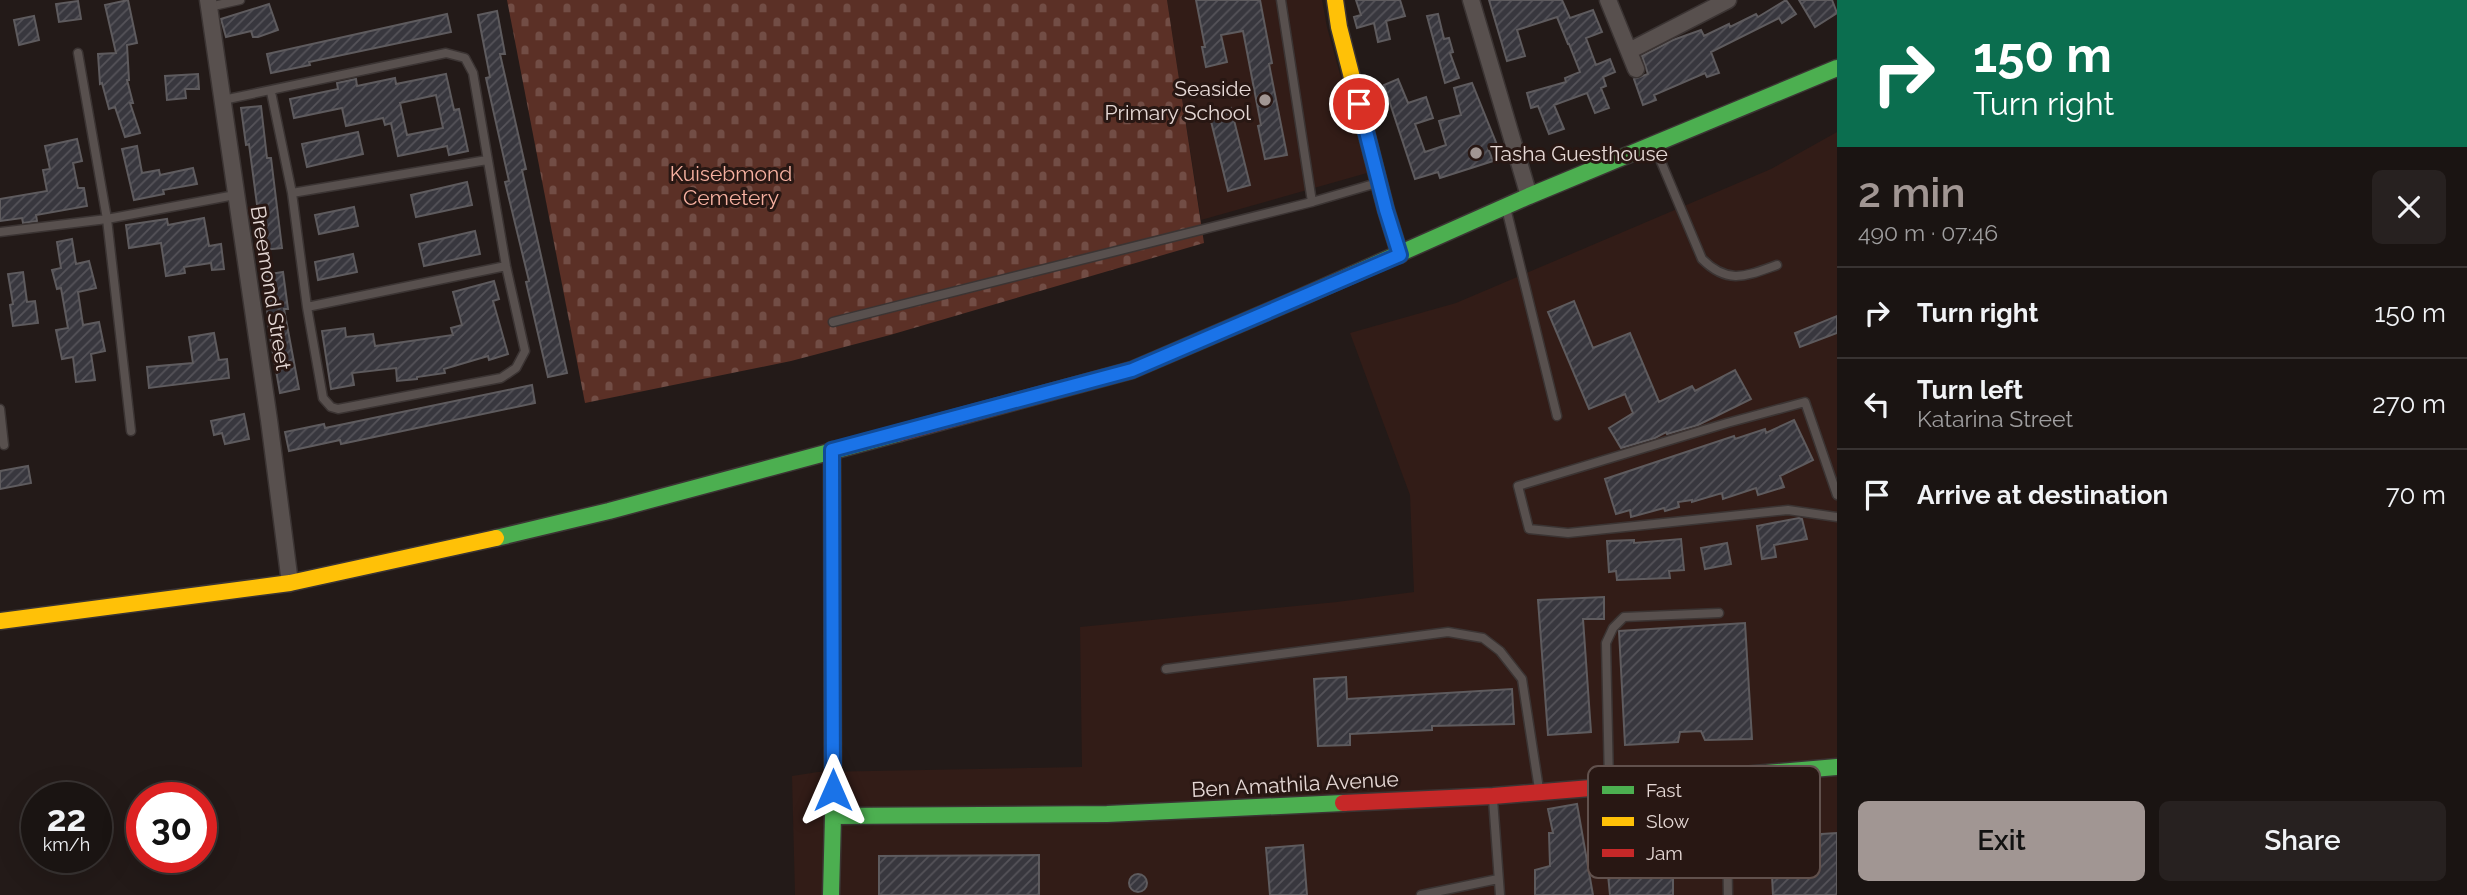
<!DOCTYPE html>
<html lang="en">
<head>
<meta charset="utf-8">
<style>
  :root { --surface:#1a1412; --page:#272120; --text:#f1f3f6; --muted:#9f9e9f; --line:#383332; --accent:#a19693 }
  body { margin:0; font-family:Raleway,sans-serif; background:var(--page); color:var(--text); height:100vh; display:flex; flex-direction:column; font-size:26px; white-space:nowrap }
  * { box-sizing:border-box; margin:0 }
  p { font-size:23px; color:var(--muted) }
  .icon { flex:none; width:38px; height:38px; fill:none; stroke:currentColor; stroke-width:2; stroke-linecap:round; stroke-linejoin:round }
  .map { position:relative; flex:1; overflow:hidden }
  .drawer { display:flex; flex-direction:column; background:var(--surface); width:630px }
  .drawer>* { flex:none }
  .top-card { background:#0b6e4f; color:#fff; overflow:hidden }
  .speed { position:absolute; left:21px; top:782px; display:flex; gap:14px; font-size:35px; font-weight:700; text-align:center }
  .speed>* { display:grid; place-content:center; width:91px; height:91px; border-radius:50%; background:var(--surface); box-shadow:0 7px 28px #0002,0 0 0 2px var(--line); line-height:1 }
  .speed small { font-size:18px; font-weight:400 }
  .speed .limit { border:10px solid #d22; background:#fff; color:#111 }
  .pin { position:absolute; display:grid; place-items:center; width:60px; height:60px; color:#fff; margin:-30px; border:4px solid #fff; border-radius:50%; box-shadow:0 2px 7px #0007 }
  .me { position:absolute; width:77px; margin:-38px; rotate:0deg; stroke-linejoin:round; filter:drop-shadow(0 0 5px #0008) }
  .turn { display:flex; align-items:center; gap:24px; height:147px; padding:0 21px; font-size:32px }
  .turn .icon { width:91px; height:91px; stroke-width:2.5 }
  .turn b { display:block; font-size:49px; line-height:60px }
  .round { display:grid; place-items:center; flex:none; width:74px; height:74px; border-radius:10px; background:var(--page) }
  .head { display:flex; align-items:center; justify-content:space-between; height:119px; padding:0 21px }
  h1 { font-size:42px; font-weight:600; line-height:52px; color:var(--accent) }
  .action { display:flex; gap:14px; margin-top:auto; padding:14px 21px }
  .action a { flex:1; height:80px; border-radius:10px; background:var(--accent); color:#111; font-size:28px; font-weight:600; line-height:80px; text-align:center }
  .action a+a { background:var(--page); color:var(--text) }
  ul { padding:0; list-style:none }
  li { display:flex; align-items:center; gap:21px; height:91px; padding:0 21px; border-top:2px solid var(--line) }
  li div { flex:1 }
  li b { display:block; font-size:26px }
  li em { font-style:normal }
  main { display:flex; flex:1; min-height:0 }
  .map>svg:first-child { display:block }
  .built { fill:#321c17 }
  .cemetery { fill:url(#cemetery-stones) }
  .building { fill:url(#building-hatch); stroke:#5e5b5e; stroke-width:2; fill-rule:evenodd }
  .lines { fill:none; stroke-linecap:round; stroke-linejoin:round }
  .lane-casing { stroke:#3b3433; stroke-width:11 }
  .street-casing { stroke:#3b3433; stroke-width:19 }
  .fast-casing { stroke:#3b3433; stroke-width:19 }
  .slow-casing { stroke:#3b3433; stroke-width:19 }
  .jam-casing { stroke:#3b3433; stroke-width:19 }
  .lane { stroke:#58504e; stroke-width:8 }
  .street { stroke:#58504e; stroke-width:16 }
  .fast { stroke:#4caf50; stroke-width:16 }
  .slow { stroke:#ffc107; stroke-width:16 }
  .jam { stroke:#c62828; stroke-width:16 }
  .route-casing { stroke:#114b97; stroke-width:18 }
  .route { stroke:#1a73e8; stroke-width:12 }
  .poi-dot { fill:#a19693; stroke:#281713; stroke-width:2.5 }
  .labels { text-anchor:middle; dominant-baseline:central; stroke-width:6; stroke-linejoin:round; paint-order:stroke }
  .poi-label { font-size:21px; fill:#e5d8d5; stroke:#281713; text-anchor:end }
  .park-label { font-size:21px; fill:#f7b1a1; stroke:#281713 }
  .street-label { font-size:21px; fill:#e5d8d5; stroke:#281713 }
  .key { fill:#281713; stroke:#61514d; stroke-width:2 }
  .key-label { font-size:19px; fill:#e5d8d5 }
</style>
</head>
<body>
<main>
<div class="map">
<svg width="1837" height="895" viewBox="0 0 1837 895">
  <defs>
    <pattern id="cemetery-stones" width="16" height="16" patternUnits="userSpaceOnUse" patternTransform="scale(1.75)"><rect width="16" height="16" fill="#5b3026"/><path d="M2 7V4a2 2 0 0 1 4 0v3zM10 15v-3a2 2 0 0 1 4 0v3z" fill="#724d45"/></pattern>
    <pattern id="building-hatch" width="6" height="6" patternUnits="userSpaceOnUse" patternTransform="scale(1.75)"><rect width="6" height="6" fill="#38373e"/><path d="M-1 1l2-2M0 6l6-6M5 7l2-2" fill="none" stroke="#555359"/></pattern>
  </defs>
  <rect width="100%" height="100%" fill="#231a18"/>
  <path class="built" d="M1167 0H1322L1327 27 1367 173 1201 220Z
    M1837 132V895H795L792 776 818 772 1082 767 1080 627 1337 602 1414 592 1410 495 1350 333 1456 303 1771 169Z"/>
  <path class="cemetery" d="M507 0H1167L1204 243 890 335 791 361 585 403Z"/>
  <path class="building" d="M128 0 137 43 127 45 129 80H127L133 103H130L140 133 125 137 115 107 109 109 102 83 100 84 98 54 116 53 105 5Z
    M1196 0H1260L1272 63 1269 64 1287 155 1265 159 1258 126 1261 125 1243 31 1221 35 1227 62 1206 67 1202 47H1205Z
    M1356 0H1400L1405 16 1386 21 1390 39 1378 42 1374 23 1357 28 1354 17 1361 15Z
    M1489 0H1562L1570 18 1593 10 1602 32 1586 38 1596 65 1610 59 1615 72 1603 77 1606 86 1601 88 1609 108 1595 113 1587 93 1554 105 1564 129 1549 134 1538 106 1531 108 1527 93 1566 82 1565 78 1580 72 1569 44H1568L1557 17 1517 30 1525 56 1507 61Z
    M1786 0 1796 14 1782 23 1779 18 1711 52 1719 73 1707 77 1705 73 1654 95 1656 100 1643 105 1634 79 1648 74 1642 56 1673 40 1701 30 1704 36 1729 24 1730 27 1756 14 1758 17Z
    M1799 0H1832L1837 13 1815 27Z
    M78 1 81 19 59 22 56 4Z
    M269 4 278 30 258 37H253L251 31 226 37 221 19Z
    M497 11 505 54H500L526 169 522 170 567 373 548 377 526 282 529 281 505 182 509 181 486 78 490 77 478 15Z
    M447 14 451 32 309 62 310 65 271 73 267 54Z
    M1438 14 1444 39 1449 38 1453 52 1450 53 1459 78 1445 83 1427 16Z
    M34 16 39 40 19 45 14 20Z
    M198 74 199 89H185L186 98 167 100 165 76Z
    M446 74 454 110 459 109 468 151 449 155 447 146 398 156 391 123 385 125 383 118 346 126 342 108 294 118 290 99 338 89 337 83 356 79 357 86 395 78 396 84ZM436 95 443 128 407 135 400 103Z
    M1398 79 1408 103 1426 97 1433 118 1415 124 1425 152 1446 145 1439 121 1461 115 1454 88 1472 83 1497 145 1488 148 1493 161 1440 178 1438 172 1415 179 1384 85Z
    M261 106 267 158H271L282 248 263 250 249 144 246 145 241 108Z
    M1231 108 1250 185 1228 191 1209 113Z
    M358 132 363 154 307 167 302 144Z
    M77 139 82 161 73 163 78 188H84L87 206 36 215 37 221 23 223 22 218 0 221V199L47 191 43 170 50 169 45 146Z
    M137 146 142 173 159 170 160 175 193 168 197 184 163 190 164 194 134 200 122 149Z
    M467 182 472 205 416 217 411 195Z
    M354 207 358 226 319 234 315 215Z
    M204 218 209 246 221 244 224 269 212 270 211 263 184 267 185 273 166 276 161 243 129 248 126 225 167 219 168 225Z
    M475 231 480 254 424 266 419 244Z
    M72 239 76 264 89 261 96 288 78 292 83 325 99 322 105 351 91 354 95 380 76 382 73 357 62 359 56 330 68 328 61 288 57 289 52 270 61 268 57 242Z
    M353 254 357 272 318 280 315 262Z
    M23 272 27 302 35 301 38 323 13 326 10 305 13 304 8 274Z
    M283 272 288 309H284L299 389 280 393 269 331 264 275Z
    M494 281 499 299 493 301 508 354 489 360 488 356 444 369 445 373 417 377V379L397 381 396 368 352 373 354 385 331 389 322 331 345 328 346 337 373 334 375 346 453 335 451 328 462 325 453 292Z
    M1574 301 1593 348 1630 333 1659 402 1692 386 1695 391 1735 370 1751 399 1698 425 1667 434 1666 432 1655 438 1621 448 1609 428 1633 413 1625 394 1589 409 1548 312Z
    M1837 316V333L1800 347 1795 333Z
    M214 333 219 360 227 359 229 378 149 388 147 367 193 363 189 337Z
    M532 385 535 403 341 444 340 440 289 451 285 432 324 424 325 428Z
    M244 414 249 439 225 444 222 433 214 435 211 421Z
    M1794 420 1813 460 1780 476 1784 487 1758 495 1756 488 1723 499 1722 493 1692 502V500L1678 502 1679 507 1665 511 1664 508 1631 517 1630 510 1616 514 1605 479 1734 436 1735 439 1765 429 1766 433Z
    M28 466 31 483 0 489V471Z
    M1799 518 1802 519 1807 539 1774 545 1776 557 1762 559 1757 526Z
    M1681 539 1684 570 1669 571 1670 578 1617 580 1616 571 1609 572 1607 541 1634 540V543Z
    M1727 543 1731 564 1705 569 1701 548Z
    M1604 597V619H1583L1591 732 1548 735 1538 600Z
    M1745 623 1752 739 1705 740 1701 731 1680 732 1678 742 1625 745 1619 631Z
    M1346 677 1347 699 1512 689 1514 724 1432 726V730L1350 734V745L1318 746 1314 679Z
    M1577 804 1593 895H1535V870L1550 866 1549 833H1553L1548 809Z
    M1787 806 1789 836 1837 833V895H1773L1770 837 1754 838 1752 808Z
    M1672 820V822H1697V872H1673V895H1610L1603 823Z
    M1303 845 1307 895H1270L1266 848Z
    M1039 855V895H879V856Z
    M1129 883a9 9 0 1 1 18 0a9 9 0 1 1-18 0Z"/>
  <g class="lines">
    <g class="lane-casing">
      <path id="lane" d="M1281 0 1312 202
        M209 7 240 0
        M78 53 107 219 131 431
        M223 100 446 53 465 58 473 73 506 266 525 351 516 368 501 378 338 409 331 407 323 398 307 307 292 193 271 92
        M1654 145 1702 259C1728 285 1746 276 1777 265
        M292 193 487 160
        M1506 208 1557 416
        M0 232 107 219 235 195
        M307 307 506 266
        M833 322 1312 202 1377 183
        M0 409 4 445
        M1837 495 1805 402 1727 423 1518 486 1529 529 1568 533 1788 510 1837 517
        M1166 669 1448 632 1483 638 1500 651 1522 679 1539 789
        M1726 777 1728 895
        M1609 783 1606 643 1613 628 1624 617 1719 613
        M1493 799 1500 895
        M1421 895 1498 879"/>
    </g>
    <g class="street-casing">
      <path id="street" d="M208 0 269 420 290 583
        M1471 0 1529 196
        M1608 0 1636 69
        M1629 51 1728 0
        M832 450 833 816"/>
    </g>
    <g class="fast-casing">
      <path id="fast" d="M1295 300 1529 196 1837 68
        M496 538 609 511 900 433
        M1603 787 1837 767
        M831 895 833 816 1107 814 1343 803"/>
    </g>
    <g class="slow-casing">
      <path id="slow" d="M1335 0 1339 27 1386 210 1400 255
        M0 621 290 583 496 538"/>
    </g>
    <g class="jam-casing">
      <path id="jam" d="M900 433 1132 370 1295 300
        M1343 803 1493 796 1603 787"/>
    </g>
    <use href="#lane" class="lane"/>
    <use href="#street" class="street"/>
    <use href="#fast" class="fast"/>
    <use href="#slow" class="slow"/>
    <use href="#jam" class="jam"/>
  </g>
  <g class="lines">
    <g class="route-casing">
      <path id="route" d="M833 790 832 450 1132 370 1400 255 1386 210 1359 104"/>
    </g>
    <use href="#route" class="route"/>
  </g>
  <g class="poi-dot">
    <circle cx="1265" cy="100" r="7"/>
    <circle cx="1476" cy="153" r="7"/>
  </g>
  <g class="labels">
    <g class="poi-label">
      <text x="1251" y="88">Seaside<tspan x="1251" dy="24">Primary School</tspan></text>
      <text x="1490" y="153" text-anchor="start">Tasha Guesthouse</text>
    </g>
    <g class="park-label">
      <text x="731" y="173">Kuisebmond<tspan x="731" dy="24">Cemetery</tspan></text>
    </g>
    <g class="street-label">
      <text transform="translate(271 288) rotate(81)">Breemond Street</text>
      <text transform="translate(1295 784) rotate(-3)">Ben Amathila Avenue</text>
    </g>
  </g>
  <rect x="1588" y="766" width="232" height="112" rx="10" class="key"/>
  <rect x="1602" y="786" width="32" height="8" fill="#4caf50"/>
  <rect x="1602" y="817" width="32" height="9" fill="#ffc107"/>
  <rect x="1602" y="849" width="32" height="8" fill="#c62828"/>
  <g class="key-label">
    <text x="1646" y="797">Fast</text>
    <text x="1646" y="828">Slow</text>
    <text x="1646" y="860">Jam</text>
  </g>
</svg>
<div class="speed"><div>22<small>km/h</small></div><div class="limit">30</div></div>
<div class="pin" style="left:1359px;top:104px;background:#d93025"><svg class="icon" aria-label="arrive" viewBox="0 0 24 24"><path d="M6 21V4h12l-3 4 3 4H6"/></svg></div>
<svg class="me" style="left:833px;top:790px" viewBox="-20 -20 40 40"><path d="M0-17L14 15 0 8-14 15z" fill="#1a73e8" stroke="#fff" stroke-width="4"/></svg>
</div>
<section class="drawer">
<div class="top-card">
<div class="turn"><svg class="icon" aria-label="right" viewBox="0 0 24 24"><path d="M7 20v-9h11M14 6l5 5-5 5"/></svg><div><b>150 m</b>Turn right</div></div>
</div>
<div class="head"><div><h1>2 min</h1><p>490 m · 07:46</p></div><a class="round"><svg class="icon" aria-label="close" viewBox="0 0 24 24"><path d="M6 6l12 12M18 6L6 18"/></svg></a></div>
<ul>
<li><svg class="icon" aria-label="right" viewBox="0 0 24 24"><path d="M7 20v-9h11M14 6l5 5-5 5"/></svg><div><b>Turn right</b></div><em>150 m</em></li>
<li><svg class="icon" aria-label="left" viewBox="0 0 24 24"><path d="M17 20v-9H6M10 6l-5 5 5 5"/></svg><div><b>Turn left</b><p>Katarina Street</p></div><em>270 m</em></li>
<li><svg class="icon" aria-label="arrive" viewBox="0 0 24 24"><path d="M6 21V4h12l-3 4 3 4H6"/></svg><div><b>Arrive at destination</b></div><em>70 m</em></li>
</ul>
<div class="action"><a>Exit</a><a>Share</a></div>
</section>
</main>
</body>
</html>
